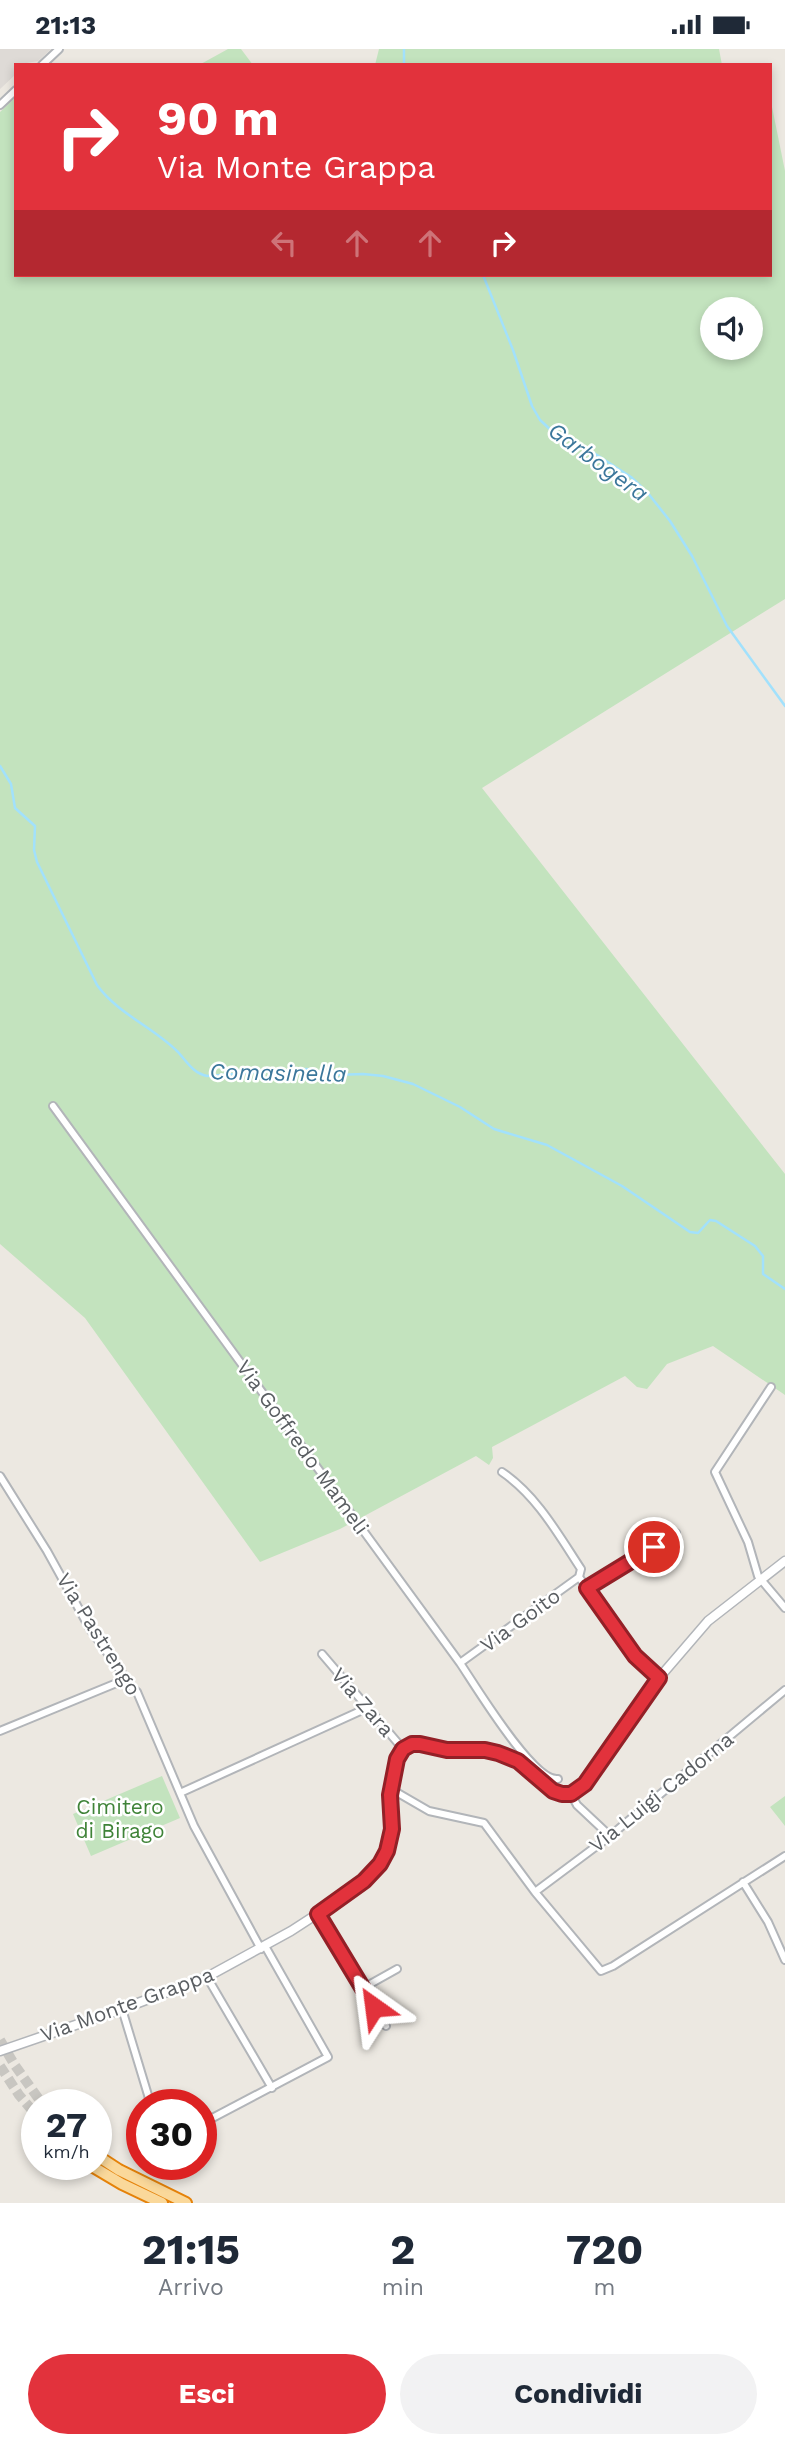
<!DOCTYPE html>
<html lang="it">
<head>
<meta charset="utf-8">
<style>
  :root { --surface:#fff; --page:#f2f2f3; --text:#1f2937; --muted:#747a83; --accent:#e2323c }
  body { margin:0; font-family:"Work Sans",sans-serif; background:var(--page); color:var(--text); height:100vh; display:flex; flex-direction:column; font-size:26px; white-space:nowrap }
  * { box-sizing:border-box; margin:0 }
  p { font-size:23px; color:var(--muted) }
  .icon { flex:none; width:38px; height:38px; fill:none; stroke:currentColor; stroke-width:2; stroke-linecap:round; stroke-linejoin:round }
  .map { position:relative; height:2154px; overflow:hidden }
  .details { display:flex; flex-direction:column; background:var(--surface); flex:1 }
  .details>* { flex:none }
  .banner { position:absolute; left:14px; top:14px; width:758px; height:214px; border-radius:0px; box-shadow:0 4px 10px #0003; background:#e2323c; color:#fff; overflow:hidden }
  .fabs { position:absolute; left:700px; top:248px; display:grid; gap:14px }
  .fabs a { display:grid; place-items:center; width:63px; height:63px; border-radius:50%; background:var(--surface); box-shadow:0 4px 10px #0003; font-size:35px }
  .speed { position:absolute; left:21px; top:2040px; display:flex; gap:14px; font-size:35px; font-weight:700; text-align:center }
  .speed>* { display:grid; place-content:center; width:91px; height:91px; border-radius:50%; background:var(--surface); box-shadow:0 4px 10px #0003; line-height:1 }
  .speed small { font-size:18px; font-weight:400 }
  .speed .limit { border:10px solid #d22; background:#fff; color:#111 }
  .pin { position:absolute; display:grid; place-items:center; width:60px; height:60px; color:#fff; margin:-30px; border:4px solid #fff; border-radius:50%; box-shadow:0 2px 7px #0007 }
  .me { position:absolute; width:77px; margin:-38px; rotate:329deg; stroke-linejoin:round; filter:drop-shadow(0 0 5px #0008) }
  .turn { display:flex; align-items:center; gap:24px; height:147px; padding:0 28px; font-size:32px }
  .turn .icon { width:91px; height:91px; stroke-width:2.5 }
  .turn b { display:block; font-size:49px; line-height:60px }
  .lanes { display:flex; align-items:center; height:66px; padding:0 28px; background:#0003; justify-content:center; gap:35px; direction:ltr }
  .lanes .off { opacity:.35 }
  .eta { display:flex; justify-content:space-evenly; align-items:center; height:119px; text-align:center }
  .eta b { font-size:42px; font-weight:700; line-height:49px }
  .primary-button { display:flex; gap:14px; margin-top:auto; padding:14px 28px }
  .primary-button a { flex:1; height:80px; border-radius:42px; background:var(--accent); color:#fff; font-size:28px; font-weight:700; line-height:80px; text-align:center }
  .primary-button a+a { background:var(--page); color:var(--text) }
  .status { display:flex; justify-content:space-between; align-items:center; height:49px; padding:0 35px; background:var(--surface); direction:ltr }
  .status svg { height:19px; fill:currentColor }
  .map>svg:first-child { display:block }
  .industrial { fill:#dedad6 }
  .green { fill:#c3e3be; fill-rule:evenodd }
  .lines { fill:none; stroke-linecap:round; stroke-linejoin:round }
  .stream { stroke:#a2e1fc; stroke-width:2.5 }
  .trunk-tunnel { stroke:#c8c6c1; stroke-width:10; stroke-dasharray:10 5; stroke-linecap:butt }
  .minor-casing { stroke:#b2b5b9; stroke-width:10 }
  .tertiary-casing { stroke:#b2b5b9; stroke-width:11 }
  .trunk-casing { stroke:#e58209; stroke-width:14 }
  .minor { stroke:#fff; stroke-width:6 }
  .tertiary { stroke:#fff; stroke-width:8 }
  .trunk { stroke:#fad89a; stroke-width:10 }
  .route-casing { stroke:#932027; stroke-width:18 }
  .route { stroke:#e2323c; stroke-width:12 }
  .labels { text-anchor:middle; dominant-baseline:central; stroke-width:5; stroke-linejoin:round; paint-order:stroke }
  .street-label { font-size:21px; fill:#5a5e62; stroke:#fff }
  .park-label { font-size:21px; fill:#3f8338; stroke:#fff }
  .water-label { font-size:23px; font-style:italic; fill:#3b779b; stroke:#fff }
</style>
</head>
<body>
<div class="status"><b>21:13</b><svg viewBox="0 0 49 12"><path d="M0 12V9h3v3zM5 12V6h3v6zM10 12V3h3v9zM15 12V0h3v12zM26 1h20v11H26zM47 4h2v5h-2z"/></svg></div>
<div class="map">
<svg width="785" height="2154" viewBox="0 0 785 2154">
  <rect width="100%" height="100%" fill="#ece8e1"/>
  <path class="industrial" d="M0 0H51L38 12 16 16V25L0 40Z"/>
  <path class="green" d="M228 0H241L253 16H199Z
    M379 0H719L722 16H375Z
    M16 48V226H770V48L785 122V550L482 739 785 1125V1346L713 1297 667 1315 647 1340 637 1338 625 1327 492 1398 493 1409 489 1416 476 1407 340 1480 260 1513 85 1269 0 1195V63ZM712 261H751V299H712Z
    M162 1727 180 1769 91 1807 73 1765Z
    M785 1747V1777L770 1758Z"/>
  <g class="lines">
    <path class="stream" d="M404 0V16
      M483 226 513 301 532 357 540 371 553 383 580 395 631 428 647 443 670 472 692 507 727 577 785 657
      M0 717 11 735 15 759 35 777 34 801 37 813 97 936C118 965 153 978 178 1003 187 1013 193 1024 207 1027L307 1020 335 1026 363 1025 383 1027 413 1035 460 1058 494 1080 547 1096 622 1137 690 1183 698 1184 710 1171 716 1172 755 1197 763 1207V1225L785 1240"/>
    <path class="trunk-tunnel" d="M0 1991 14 2015 43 2056
      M0 2017 19 2046 37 2067"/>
    <g class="minor-casing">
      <path id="minor" d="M42 16 59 0
        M0 56 16 41
        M53 1057 460 1614C475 1636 533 1733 558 1730
        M771 1338 715 1423 748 1493 758 1527 785 1559
        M502 1423C537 1447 558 1485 581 1520L579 1528
        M0 1427 47 1502 90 1580 122 1624 124 1631 137 1643 194 1777 261 1900
        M579 1528 635 1607 659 1629
        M587 1539 676 1484
        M322 1605 403 1700
        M460 1614 579 1528
        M0 1682 124 1631
        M391 1740 429 1762 484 1774 535 1843 601 1922 613 1917 785 1807
        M180 1744 367 1659
        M571 1745 577 1756 610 1787
        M743 1833 768 1873 785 1911
        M535 1843 610 1787 785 1641
        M318 1865 386 1977
        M207 1928 272 2039
        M363 1939 397 1920
        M122 1960 151 2056
        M201 2075 328 2008 265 1897"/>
    </g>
    <g class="tertiary-casing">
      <path id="tertiary" d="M0 2002 122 1960 207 1928 291 1882 345 1847 372 1825 387 1802 392 1780 390 1747 397 1710 401 1702 409 1696 420 1695 447 1701H485L498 1704 518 1712 556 1744 568 1746 579 1742 597 1718 659 1629 708 1572 785 1512"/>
    </g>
    <g class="trunk-casing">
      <path id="trunk" d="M96 2106 119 2121 186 2154
        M90 2116 122 2135 162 2154"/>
    </g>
    <use href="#minor" class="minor"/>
    <use href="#tertiary" class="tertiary"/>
    <use href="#trunk" class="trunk"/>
  </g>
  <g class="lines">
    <g class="route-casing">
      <path id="route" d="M374 1958 318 1865 364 1832 380 1815 387 1802 392 1780 390 1746 397 1710 403 1700 412 1695H420L447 1701H485L498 1704 518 1712 553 1742 562 1745H571L585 1735 659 1629 635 1607 587 1539 654 1498"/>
    </g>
    <use href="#route" class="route"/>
  </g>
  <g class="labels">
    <g class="street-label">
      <text transform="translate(303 1398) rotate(54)">Via Goffredo Mameli</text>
      <text transform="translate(520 1571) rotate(-36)">Via Goito</text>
      <text transform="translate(99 1585) rotate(58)">Via Pastrengo</text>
      <text transform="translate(363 1653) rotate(49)">Via Zara</text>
      <text transform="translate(661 1743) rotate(-39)">Via Luigi Cadorna</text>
      <text transform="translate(127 1955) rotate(-20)">Via Monte Grappa</text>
    </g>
    <g class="park-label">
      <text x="120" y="1757">Cimitero<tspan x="120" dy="24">di Birago</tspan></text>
    </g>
    <g class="water-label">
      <text transform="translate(598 413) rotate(36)">Garbogera</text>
      <text transform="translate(278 1024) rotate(1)">Comasinella</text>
    </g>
  </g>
</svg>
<div class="fabs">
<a><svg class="icon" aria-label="sound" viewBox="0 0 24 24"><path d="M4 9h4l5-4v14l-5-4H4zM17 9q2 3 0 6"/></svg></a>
</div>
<div class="speed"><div>27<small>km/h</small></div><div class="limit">30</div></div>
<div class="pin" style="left:654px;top:1498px;background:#d93025"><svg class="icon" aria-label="arrive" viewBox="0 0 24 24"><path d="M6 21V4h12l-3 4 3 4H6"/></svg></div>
<svg class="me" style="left:374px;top:1958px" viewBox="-20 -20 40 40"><path d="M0-17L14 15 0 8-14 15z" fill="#e2323c" stroke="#fff" stroke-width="4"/></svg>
<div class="banner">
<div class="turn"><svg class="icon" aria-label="right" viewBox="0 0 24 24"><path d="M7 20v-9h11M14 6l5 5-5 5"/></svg><div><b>90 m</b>Via Monte Grappa</div></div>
<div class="lanes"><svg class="icon off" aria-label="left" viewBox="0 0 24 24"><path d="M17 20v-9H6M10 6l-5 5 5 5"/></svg><svg class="icon off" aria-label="ahead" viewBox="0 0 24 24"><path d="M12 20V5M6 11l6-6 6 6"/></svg><svg class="icon off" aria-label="ahead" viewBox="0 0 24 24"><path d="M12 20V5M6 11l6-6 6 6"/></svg><svg class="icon" aria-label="right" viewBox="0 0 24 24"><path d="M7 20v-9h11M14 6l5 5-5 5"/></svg></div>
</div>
</div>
<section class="details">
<div class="eta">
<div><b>21:15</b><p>Arrivo</p></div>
<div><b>2</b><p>min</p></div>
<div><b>720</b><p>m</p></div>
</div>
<div class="primary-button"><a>Esci</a><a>Condividi</a></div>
</section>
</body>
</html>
